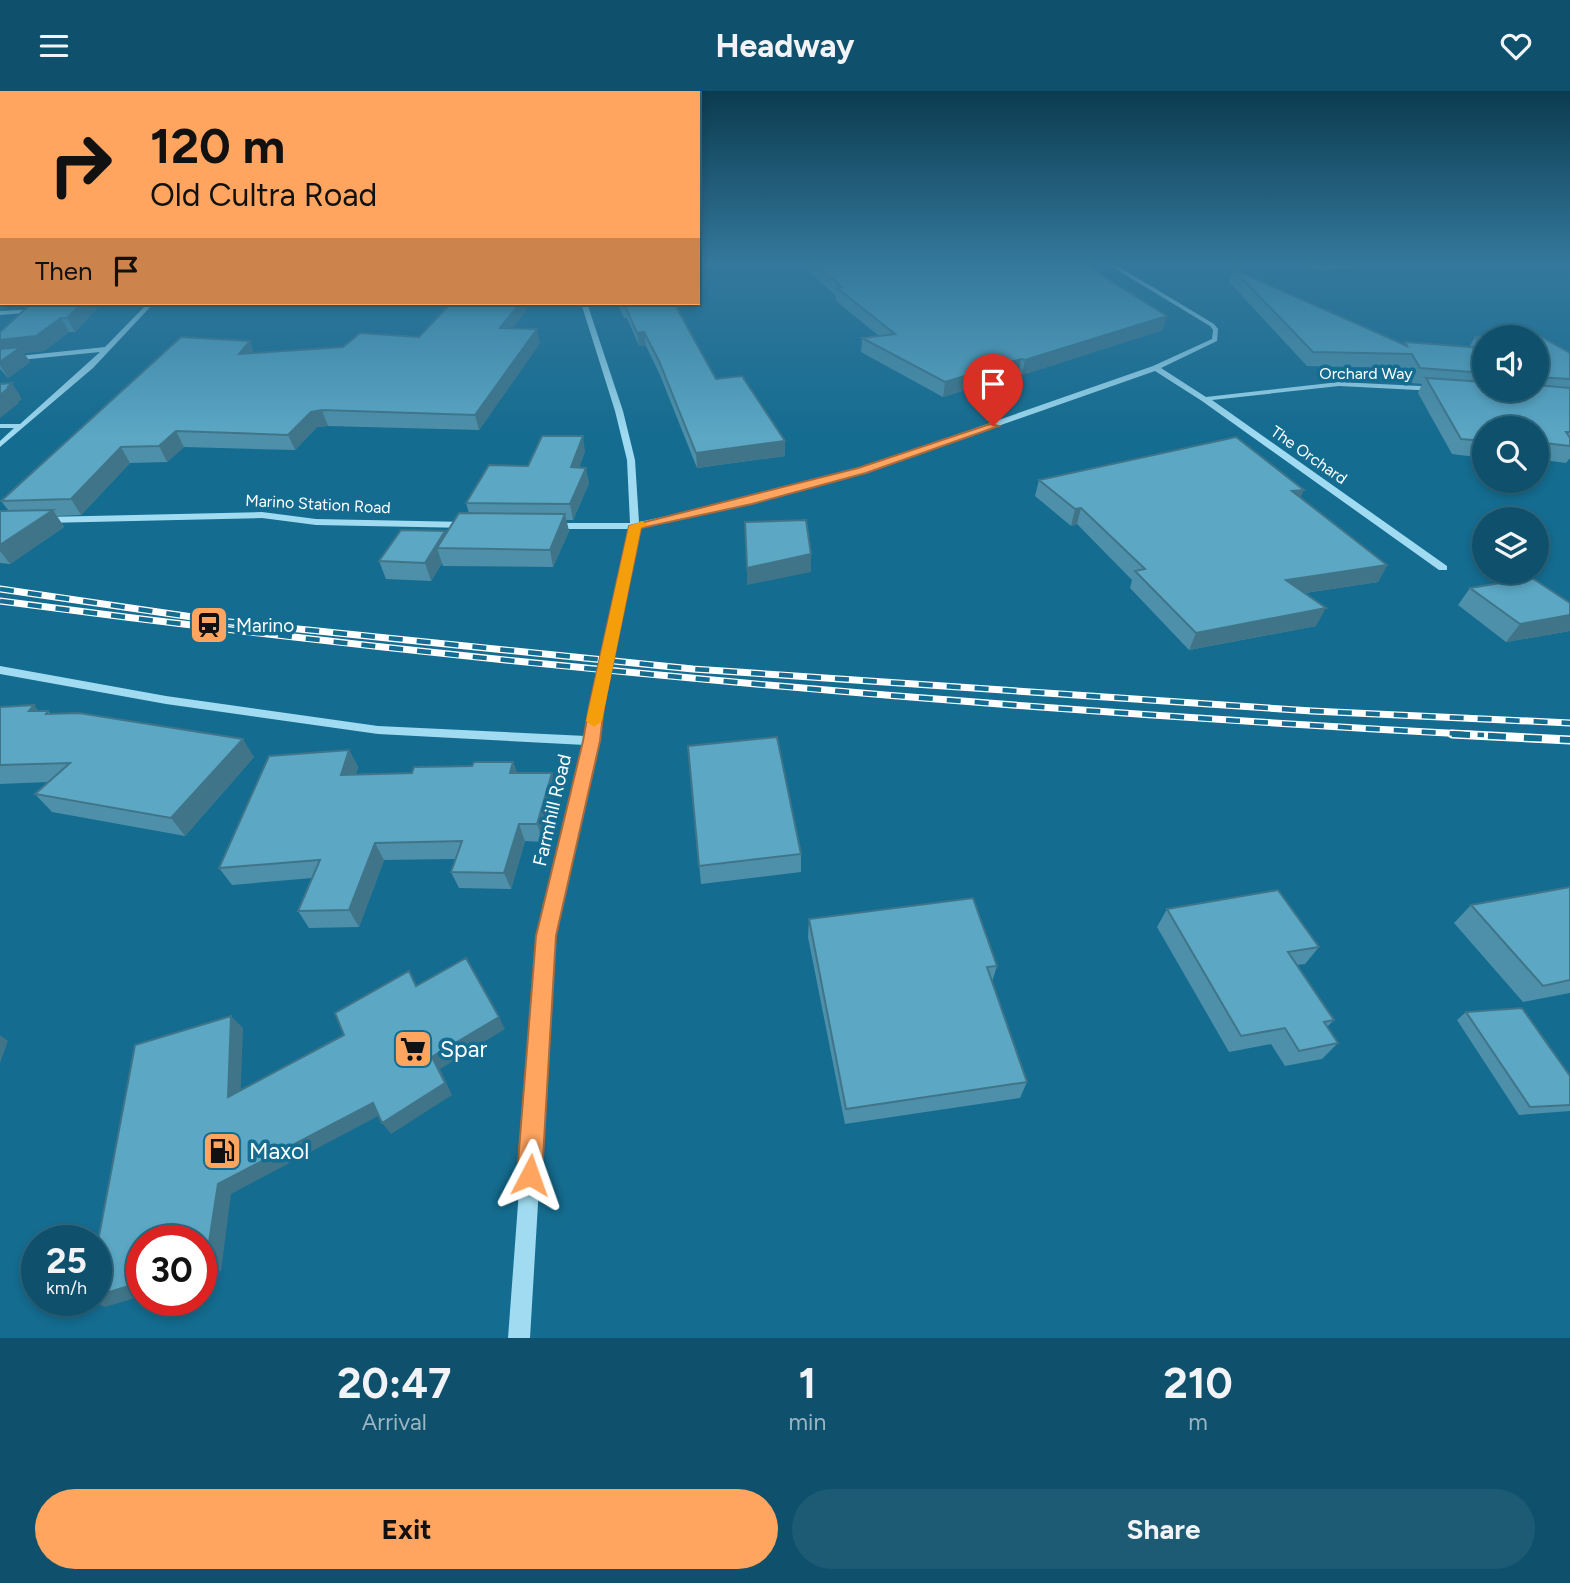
<!DOCTYPE html>
<html lang="en">
<head>
<meta charset="utf-8">
<style>
  :root { --surface:#0f516c; --page:#1d5b74; --text:#f1f3f6; --muted:#9bb5c2; --line:#2f687f; --accent:#ffa560 }
  body { margin:0; font-family:Figtree,sans-serif; background:var(--page); color:var(--text); height:100vh; display:flex; flex-direction:column; font-size:26px; white-space:nowrap }
  * { box-sizing:border-box; margin:0 }
  p { font-size:23px; color:var(--muted) }
  .icon { flex:none; width:38px; height:38px; fill:none; stroke:currentColor; stroke-width:2; stroke-linecap:round; stroke-linejoin:round }
  .map { position:relative; height:1247px; overflow:hidden }
  .details { display:flex; flex-direction:column; background:var(--surface); flex:1 }
  .details>* { flex:none }
  .guide { position:absolute; left:0px; top:0px; width:700px; height:214px; box-shadow:0 4px 10px #0003,0 0 0 2px var(--line); background:#ffa560; color:#111; overflow:hidden }
  .tools { position:absolute; left:1472px; top:234px; display:grid; gap:14px }
  .tools a { display:grid; place-items:center; width:77px; height:77px; border-radius:50%; background:var(--surface); box-shadow:0 4px 10px #0003,0 0 0 2px var(--line); font-size:35px }
  .speed { position:absolute; left:21px; top:1134px; display:flex; gap:14px; font-size:35px; font-weight:700; text-align:center }
  .speed>* { display:grid; place-content:center; width:91px; height:91px; border-radius:50%; background:var(--surface); box-shadow:0 4px 10px #0003,0 0 0 2px var(--line); line-height:1 }
  .speed small { font-size:18px; font-weight:400 }
  .speed .limit { border:10px solid #d22; background:#fff; color:#111 }
  .pin { position:absolute; display:grid; place-items:center; width:60px; height:60px; color:#fff; margin:-72px -30px; border-radius:50% 50% 50% 0; rotate:-45deg; box-shadow:0 0 7px #0007 }
  .pin .icon { rotate:45deg }
  .me { position:absolute; width:77px; margin:-38px; rotate:4deg; stroke-linejoin:round; filter:drop-shadow(0 0 5px #0008) }
  .turn { display:flex; align-items:center; gap:24px; height:147px; padding:0 35px; font-size:32px }
  .turn .icon { width:91px; height:91px; stroke-width:2.5 }
  .turn b { display:block; font-size:49px; line-height:60px }
  .then { display:flex; align-items:center; height:66px; padding:0 35px; background:#0003; gap:14px; font-size:26px }
  .eta { display:flex; justify-content:space-evenly; align-items:center; height:119px; text-align:center }
  .eta b { font-size:42px; font-weight:700; line-height:49px }
  .action { display:flex; gap:14px; margin-top:auto; padding:14px 35px }
  .action a { flex:1; height:80px; border-radius:42px; background:var(--accent); color:#111; font-size:28px; font-weight:700; line-height:80px; text-align:center }
  .action a+a { background:var(--page); color:var(--text) }
  header { display:flex; justify-content:space-between; align-items:center; height:91px; padding:0 35px; background:var(--surface); font-size:32px; font-weight:700 }
  .map>svg:first-child { display:block }
  .lines { fill:none; stroke-linecap:round; stroke-linejoin:round }
  .minor { fill:#a0dbf1; fill-rule:evenodd }
  .rail-far1-casing { stroke:#fff; stroke-width:7 }
  .rail-casing { stroke:#fff; stroke-width:9 }
  .rail-far1 { stroke:#146c90; stroke-width:4.5; stroke-dasharray:14; stroke-linecap:butt }
  .rail { stroke:#146c90; stroke-width:6; stroke-dasharray:18; stroke-linecap:butt }
  .minor-bridge { stroke:#a0dbf1; stroke-width:11 }
  .wall { fill:#4e90a9; fill-rule:evenodd }
  .shaded-wall { fill:#407589 }
  .building { fill:#5ba7c4; stroke:#407589; stroke-width:2 }
  .route { fill:#ffa560; stroke:#a66b3e; stroke-width:2 }
  .slow { fill:#f59e0b }
  .labels { text-anchor:middle; dominant-baseline:central; stroke-width:7; stroke-linejoin:round; paint-order:stroke }
  .far-street-label { font-size:16px; fill:#fff; stroke:#146c90 }
  .poi-label { font-size:19px; fill:#fff; stroke:#146c90; text-anchor:start }
  .street-label { font-size:19px; fill:#fff; stroke:#146c90 }
  .near-poi-label { font-size:23px; fill:#fff; stroke:#146c90; text-anchor:start }
</style>
</head>
<body>
<header><svg class="icon" aria-label="menu" viewBox="0 0 24 24"><path d="M4 6h16M4 12h16M4 18h16"/></svg>Headway<svg class="icon" aria-label="heart" viewBox="0 0 24 24"><path d="M12 20l-8-8c-3-5 5-10 8-4 3-6 11-1 8 4z"/></svg></header>
<div class="map">
<svg width="1570" height="1247" viewBox="0 0 1570 1247">
  <rect width="100%" height="100%" fill="#146c90"/>
  <g class="lines">
    <path class="minor" d="M1104 171H1111L1214 233 1218 238 1217 250 1161 277 1206 306 1339 291 1440 296V300H1437L1339 295 1212 309 1447 475V479H1439L1202 310 1155 280 864 382 752 412 639 437 623 519H615L614 517 630 438H552L547 435 552 432H630L627 369 615 320 581 212H587L623 320 635 369 639 431 751 407 858 378 1153 275 1212 248 1213 239 1210 235Z
      M148 212H154L93 277 0 356V350L14 337H0V333H20L100 261 0 271V267L105 256Z
      M40 218V220L38 221 0 224V220Z
      M262 421 316 428 468 431 473 434 468 437 316 434 262 427 45 432 40 429 45 426Z
      M0 575 166 605 378 635 586 645 590 616 596 612 600 613 602 616 598 650 554 845 530 1247H508L538 845 585 654 378 643 166 613 0 583Z"/>
    <g class="rail-far1-casing">
      <path id="rail-far1" d="M0 498 220 530 693 578 1312 620 1570 632
        M0 510C493 575 988 618 1484 644"/>
    </g>
    <g class="rail-casing">
      <path id="rail" d="M1452 643 1570 649"/>
    </g>
    <use href="#rail-far1" class="rail-far1"/>
    <use href="#rail" class="rail"/>
    <path class="minor-bridge" d="M596 616 619 517"/>
  </g>
  <path class="wall" d="M799 171H1081L1163 239 1022 284 1019 282 943 306 861 261 862 247 879 245 836 210V205Z
    M1280 171H1408L1407 174 1321 180Z
    M1233 178 1403 254 1405 251 1469 256 1475 246 1536 243 1570 262V367L1566 372 1536 368V338H1484V367L1452 363 1418 302 1422 293 1412 292 1404 277 1307 275 1229 191ZM1484 247H1536V299H1484Z
    M102 212 75 241H69L44 260 24 262 30 271 8 287 0 278V241Z
    M617 212H674L716 288 785 365 697 377 660 284 646 255H639L627 227H624Z
    M513 238 540 252 479 339 328 335 317 336 295 359 184 356 167 371 130 372 81 424 57 425 64 436 10 473 0 472V420H9L1 410 254 262 343 256 419 246Z
    M585 360 579 377 589 392 573 429H566L569 440 553 476 443 475 442 472 431 490 386 488 379 470 446 443 469 422 466 412 528 375Z
    M1039 389 1301 407 1387 474 1378 491 1305 502 1316 535 1189 559 1130 497 1132 489 1077 433 1071 435 1035 405Z
    M1470 497 1570 540 1506 551 1458 514Z
    M0 616 39 620H48L51 623 254 666 185 745 52 721 35 703 48 691 0 693Z
    M688 655 801 763V781L701 793Z
    M349 659 358 676 356 683 412 682 513 671 517 682H552L556 699 543 751 525 750 511 798 459 797 451 781 456 768 384 769 359 836 309 837 298 820 312 787 232 794 219 777Z
    M1570 796V902L1523 911 1454 832 1471 814Z
    M1167 818 1319 856 1305 873 1297 874 1334 929 1327 936 1338 952 1322 968 1285 975 1271 953 1229 961 1157 836Z
    M809 828 997 875 992 891 1027 991 1020 1007 845 1033 808 846Z
    M1466 921 1570 985V1020L1519 1024 1457 929Z"/>
  <path class="shaded-wall" d="M2 181V195H0V182Z
    M82 212H102L75 241 67 227Z
    M520 212H532L503 251 500 237Z
    M1167 225 1163 239 1022 284 1025 269Z
    M61 227 69 241 44 260 24 262 30 271 8 287 0 274V249Z
    M537 238 540 252 479 339 475 324Z
    M644 241 646 255H639L637 242Z
    M250 250 255 264 239 263Z
    M1021 268 1019 282 943 306 945 291Z
    M12 292 22 308 18 311 19 312 0 327V304Z
    M322 319 328 335 317 336 295 359 288 344 311 321Z
    M176 340 184 356 167 371 159 355Z
    M583 345 585 360 574 391 571 376Z
    M785 350V365L697 377 696 362Z
    M121 356 130 372 81 424 71 408Z
    M586 377 589 392 573 429 570 413Z
    M1304 399 1297 415 1292 400Z
    M1081 417 1077 433 1071 435 1075 418Z
    M53 419 64 436 10 473 0 460V454Z
    M565 423 569 440 553 476 550 459Z
    M445 440 451 458 437 457 442 472 431 490 425 472Z
    M811 463V481L747 494V477Z
    M1387 474 1378 491 1278 506 1286 489Z
    M1326 517 1316 535 1189 559 1196 542Z
    M1570 524V540L1506 551 1520 533Z
    M34 614 49 633 29 620Z
    M243 648 254 666 185 745 171 727Z
    M349 659 358 676 350 701 341 684Z
    M513 671 519 688 510 682Z
    M552 682 556 699 543 751 537 733Z
    M519 733 525 750 511 798 504 782Z
    M375 752 384 769 359 836 349 819Z
    M231 925 243 937 240 1018 228 1006Z
    M499 926 505 938 440 978 452 1004 391 1043 382 1032 432 966Z
    M0 944 8 950 0 972Z
    M373 1012 382 1023 231 1103 221 1180 201 1186V1172L218 1093Z
    M142 1191V1205L105 1216 90 1209H96V1205Z"/>
  <path class="building" d="M0 171H2V181L0 182Z
    M813 171H1081L1167 225 1025 269 1021 268 945 291 862 247 895 243 837 197 842 196Z
    M1233 178 1407 255 1405 251 1484 257V282L1420 277 1412 263 1313 261Z
    M32 212H82L67 227H61L36 245 0 249V241Z
    M451 212H520L500 237 537 238 475 324 322 319 311 321 288 344 176 340 159 355 121 356 71 408 1 410 181 246 250 250 239 263 343 256 360 242 419 246Z
    M621 212H674L716 288 742 285 785 350 696 362 659 270 644 241 637 242 625 214H623Z
    M1536 243 1570 262V288L1536 286V247H1484V257L1475 246Z
    M21 256 0 271V258Z
    M1426 287 1484 291V299H1536V294L1570 297V341H1566L1570 347V355L1536 351V338H1484V350L1461 348Z
    M12 292 7 297 10 296 0 304V293Z
    M542 345H583L571 376 586 377 570 413 466 412 489 374 528 375Z
    M1236 346 1304 399 1292 400 1387 474 1286 489 1326 517 1196 542 1135 480 1145 478 1081 417 1075 418 1039 389Z
    M53 419 0 454V420Z
    M459 422 565 423 550 459 437 457Z
    M806 429 811 463 747 477 745 431Z
    M401 439 445 440 425 472 379 470Z
    M1532 487 1570 512V524L1520 533 1470 497Z
    M34 614 29 620H48L46 623 79 622 243 648 171 727 35 703 70 672 0 674V616Z
    M777 646 801 763 699 775 688 655Z
    M349 659 341 684 412 682 414 676 472 675 474 671H513L510 682H552L537 733H519L504 782 451 781 462 750 375 752 349 819 298 820 320 769 219 777 269 665Z
    M1570 796V889L1543 895 1471 814Z
    M1278 799 1319 856 1288 861 1334 929 1324 931 1338 952 1299 960 1285 937 1241 945 1167 818Z
    M973 807 997 875 987 876 1027 991 846 1018 809 828Z
    M466 867 499 926 432 966 445 992 382 1032 373 1012 218 1093 206 1171 201 1172V1150H142V1191L96 1205V1161L135 954 231 925 228 1006 344 944 335 922 409 880 416 895Z
    M1522 917 1570 985V1014L1530 1016 1466 921Z"/>
  <linearGradient id="sky" x2="0" y2="1"><stop stop-color="#0b3b4f"/><stop offset="0.5" stop-color="#34789c"/><stop offset="1" stop-color="#34789c" stop-opacity="0"/></linearGradient>
  <rect width="1570" height="345" fill="url(#sky)"/>
  <path class="route" d="M990 333 999 335 866 382 752 413 641 437 604 616 600 650 556 845 542 1084 538 1092 530 1096 521 1092 517 1084 536 845 583 650 589 616 629 435 858 377Z"/>
  <path class="slow" d="M642 430 648 434 641 437 602 630 594 636 586 630 629 435Z"/>
  <defs>
    <g id="station-square" transform="scale(2.0125)"><rect x="-9" y="-9" width="18" height="18" rx="4" fill="#ffa560" stroke="#146c90"/><path d="M-3-6H3Q5-6 5-4V2Q5 4 3 4L4.5 6H3L1.5 4h-3L-3 6H-4.5L-3 4Q-5 4-5 2V-4Q-5-6-3-6ZM-3.5-4v3h7v-3ZM-3.5 1v1.5H-2V1ZM2 1v1.5H3.5V1Z" fill="#111"/></g>
    <g id="supermarket-square" transform="scale(2.0125)"><rect x="-9" y="-9" width="18" height="18" rx="4" fill="#ffa560" stroke="#146c90"/><path d="M-6-5.5h2.5l.6 2H6L4.5 2H-2.5L-4.4-4H-6ZM-1.5 3.2a1.3 1.3 0 1 0 .1 0ZM3 3.2a1.3 1.3 0 1 0 .1 0Z" fill="#111"/></g>
    <g id="fuel-square" transform="scale(2.0125)"><rect x="-9" y="-9" width="18" height="18" rx="4" fill="#ffa560" stroke="#146c90"/><path d="M-5.5-6h7V0h2V4h1.3V-2.5L3-4.5l.8-.8L6-3V5H2.5V1h-1V6h-7ZM-4.2-4.7v3.2H.2V-4.7Z" fill="#111"/></g>
  </defs>
  <g fill-rule="evenodd">
    <use href="#station-square" x="209" y="534"/>
    <use href="#supermarket-square" x="413" y="958"/>
    <use href="#fuel-square" x="222" y="1060"/>
  </g>
  <g class="labels">
    <g class="far-street-label">
      <text x="1366" y="282">Orchard Way</text>
      <text transform="translate(1309 364) rotate(35)">The Orchard</text>
      <text transform="translate(318 413) rotate(3)">Marino Station Road</text>
    </g>
    <g class="poi-label">
      <text x="236" y="534">Marino</text>
    </g>
    <g class="street-label">
      <text transform="translate(552 719) rotate(-77)">Farmhill Road</text>
    </g>
    <g class="near-poi-label">
      <text x="440" y="958">Spar</text>
      <text x="249" y="1060">Maxol</text>
    </g>
  </g>
</svg>
<div class="tools">
<a><svg class="icon" aria-label="sound" viewBox="0 0 24 24"><path d="M4 9h4l5-4v14l-5-4H4zM17 9q2 3 0 6"/></svg></a>
<a><svg class="icon" aria-label="search" viewBox="0 0 24 24"><circle cx="10" cy="10" r="6"/><path d="M15 15l6 6"/></svg></a>
<a><svg class="icon" aria-label="layers" viewBox="0 0 24 24"><path d="M12 4l9 5-9 5-9-5zM3 14l9 5 9-5"/></svg></a>
</div>
<div class="speed"><div>25<small>km/h</small></div><div class="limit">30</div></div>
<div class="pin" style="left:993px;top:335px;background:#d93025"><svg class="icon" aria-label="arrive" viewBox="0 0 24 24"><path d="M6 21V4h12l-3 4 3 4H6"/></svg></div>
<svg class="me" style="left:530px;top:1084px" viewBox="-20 -20 40 40"><path d="M0-17L14 15 0 8-14 15z" fill="#ffa560" stroke="#fff" stroke-width="4"/></svg>
<div class="guide">
<div class="turn"><svg class="icon" aria-label="right" viewBox="0 0 24 24"><path d="M7 20v-9h11M14 6l5 5-5 5"/></svg><div><b>120 m</b>Old Cultra Road</div></div>
<div class="then">Then<svg class="icon" aria-label="arrive" viewBox="0 0 24 24"><path d="M6 21V4h12l-3 4 3 4H6"/></svg></div>
</div>
</div>
<section class="details">
<div class="eta">
<div><b>20:47</b><p>Arrival</p></div>
<div><b>1</b><p>min</p></div>
<div><b>210</b><p>m</p></div>
</div>
<div class="action"><a>Exit</a><a>Share</a></div>
</section>
</body>
</html>
